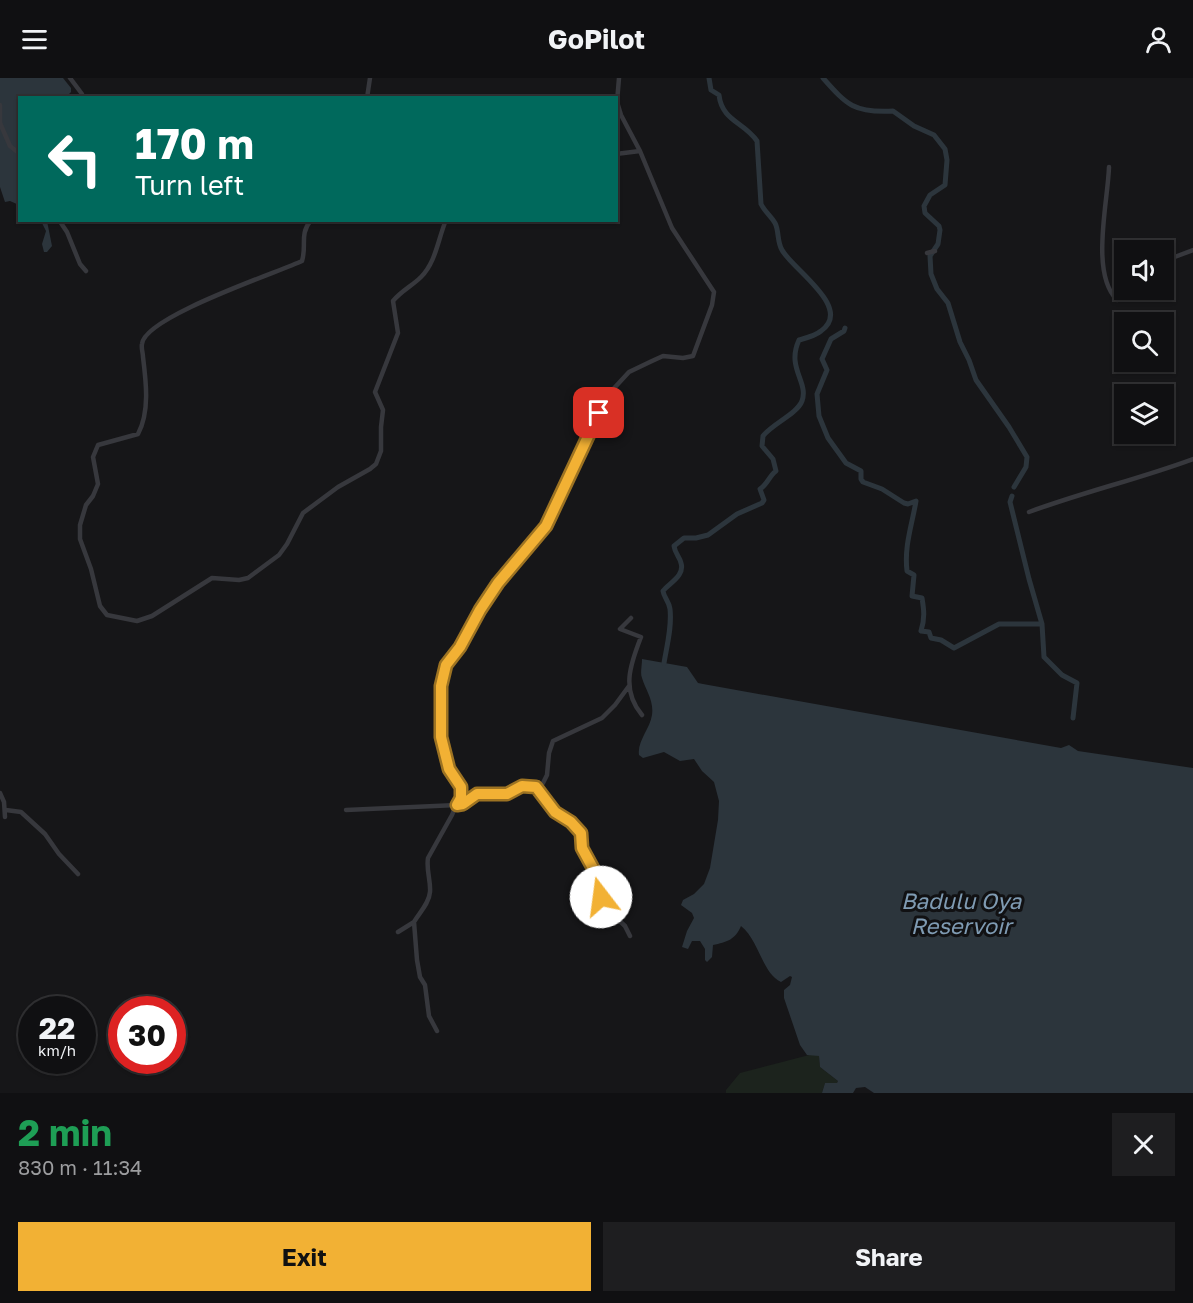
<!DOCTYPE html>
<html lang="en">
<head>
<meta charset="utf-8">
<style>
  :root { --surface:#101012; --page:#1e1e20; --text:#f1f3f6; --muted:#9c9d9f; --line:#303032; --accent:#f2b134 }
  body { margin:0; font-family:"Golos Text",sans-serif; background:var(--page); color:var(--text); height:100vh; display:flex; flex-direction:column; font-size:22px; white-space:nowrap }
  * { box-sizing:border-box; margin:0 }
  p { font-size:20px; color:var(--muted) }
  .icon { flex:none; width:33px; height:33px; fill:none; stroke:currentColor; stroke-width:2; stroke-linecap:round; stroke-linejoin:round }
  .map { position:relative; height:1015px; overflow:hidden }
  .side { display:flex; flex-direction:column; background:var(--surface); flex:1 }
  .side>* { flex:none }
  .banner { position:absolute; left:18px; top:18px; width:600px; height:126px; border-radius:0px; box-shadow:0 2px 4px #0004,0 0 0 2px var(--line); background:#00695c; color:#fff; overflow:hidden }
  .tools { position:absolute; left:1114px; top:162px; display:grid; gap:12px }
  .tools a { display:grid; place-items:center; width:60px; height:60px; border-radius:0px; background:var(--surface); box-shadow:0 2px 4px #0004,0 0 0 2px var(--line); font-size:30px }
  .speed { position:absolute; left:18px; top:918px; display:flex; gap:12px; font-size:30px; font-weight:700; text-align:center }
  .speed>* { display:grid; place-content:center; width:78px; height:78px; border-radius:50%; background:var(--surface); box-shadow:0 2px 4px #0004,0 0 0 2px var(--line); line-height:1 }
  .speed small { font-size:15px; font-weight:400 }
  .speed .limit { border:9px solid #d22; background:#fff; color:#111 }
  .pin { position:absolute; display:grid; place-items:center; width:51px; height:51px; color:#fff; margin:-26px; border-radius:12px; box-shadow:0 3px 9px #0006 }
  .me { position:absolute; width:66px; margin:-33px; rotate:345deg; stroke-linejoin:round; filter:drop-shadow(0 0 4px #0008) }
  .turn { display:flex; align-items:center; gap:21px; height:126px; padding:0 18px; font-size:27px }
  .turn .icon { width:78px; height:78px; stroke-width:2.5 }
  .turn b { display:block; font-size:42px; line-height:51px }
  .round { display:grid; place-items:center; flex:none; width:63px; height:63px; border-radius:0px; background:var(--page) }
  .summary { display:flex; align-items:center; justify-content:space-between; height:102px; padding:0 18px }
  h1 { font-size:36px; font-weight:700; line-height:45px; color:#1e9e55 }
  .primary-button { display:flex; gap:12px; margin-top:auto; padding:12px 18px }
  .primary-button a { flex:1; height:69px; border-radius:0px; background:var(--accent); color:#111; font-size:24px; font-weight:700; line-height:69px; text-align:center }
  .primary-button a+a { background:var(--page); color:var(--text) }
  header { display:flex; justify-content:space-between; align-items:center; height:78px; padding:0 18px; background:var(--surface); font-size:27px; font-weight:700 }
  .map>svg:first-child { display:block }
  .green { fill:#1c231d }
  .water { fill:#2c353c }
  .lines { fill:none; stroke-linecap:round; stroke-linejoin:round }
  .canal { stroke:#2c353c; stroke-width:5 }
  .minor { stroke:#37383d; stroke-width:4.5 }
  .route-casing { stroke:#9d7322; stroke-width:15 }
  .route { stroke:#f2b134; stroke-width:10 }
  .labels { text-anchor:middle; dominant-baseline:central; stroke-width:6; stroke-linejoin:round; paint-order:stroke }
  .water-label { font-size:22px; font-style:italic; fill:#7f9bb3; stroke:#111113 }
</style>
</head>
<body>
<header><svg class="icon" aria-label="menu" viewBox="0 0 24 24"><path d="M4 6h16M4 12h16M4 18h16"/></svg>GoPilot<svg class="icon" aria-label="person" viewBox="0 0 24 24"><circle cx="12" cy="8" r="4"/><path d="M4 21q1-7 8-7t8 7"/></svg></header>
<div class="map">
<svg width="1193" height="1015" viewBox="0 0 1193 1015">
  <rect width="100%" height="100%" fill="#161618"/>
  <path class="green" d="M813 976 819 978 820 989 838 1003 837 1005H825L822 1015H726V1012L740 995Z"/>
  <path class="water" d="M0 0H63L71 10V14L66 19 20 20 19 127 10 123 5 124 0 109Z
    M41 143H47L52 168 47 174H44L42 166 46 153Z
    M642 581 687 589 698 605 703 606 1061 670 1069 667 1078 673 1193 690V1015H874L865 1009 856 1010 853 1015H822L825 1005H837L838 1003 820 989 819 978 807 977 800 967 784 920V912L790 907 792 899 790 898 781 904C762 895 759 862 741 848 735 862 727 864 713 867L712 879 707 884 705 882V871L700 863H692L688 871 682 869 687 853 694 840 692 835 681 827 683 822 694 816 704 806 710 790 718 742 719 723 714 704 702 693 694 681 680 683 664 674 643 680 639 677C637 663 650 651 652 637 654 622 646 613 642 600 640 595 642 588 642 581Z"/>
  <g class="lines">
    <path class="canal" d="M823 0C847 27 854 35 893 33L914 48 934 57 945 71 947 82 945 107 930 117 924 128 925 135 939 148 940 152 938 166 930 178 931 196 937 211 948 225 960 264 969 282 976 302 1009 349 1027 379 1026 389 1014 409
      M845 250 844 253 831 261 822 281 827 292 817 316 819 338 828 360 846 385 861 393V401L863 404 882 411 904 425 908 426 916 423C912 447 904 468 907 493L914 497 912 518 922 520C924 532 925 540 921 553L929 554 931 560 941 562 954 570 999 546H1042
      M1012 418 1010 424 1029 501 1042 546 1044 579 1062 597 1077 605 1073 640
      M664 585C667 567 672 549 670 531 669 523 664 520 663 513 669 505 685 498 681 485 680 479 675 476 674 468L684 460H696L708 457 737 436 762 425 764 422 760 411C768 406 769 398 776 393L773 381 762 368 763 358C772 346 797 336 802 323 809 304 786 290 799 262 806 260 815 258 821 253 854 230 792 191 782 172 777 164 779 152 775 145 771 138 765 134 761 126L757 63C744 44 722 43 719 17L711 12 709 0"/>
    <path class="minor" d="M70 0 82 16 79 20
      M367 20 370 0
      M0 27V45L10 68 20 76
      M616 76 640 73
      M1109 89C1108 124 1090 195 1117 222L1135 212
      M59 142 67 154 80 186 86 193
      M311 142C299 157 307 167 302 183 276 195 144 239 142 266 141 270 143 275 143 279 146 303 150 334 138 356L98 367 93 379 98 406 93 418 86 427 80 447V461L91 491 100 528 107 537 137 543 152 538 212 500 239 502 248 500 279 477 287 466 303 435 338 409 370 391 376 386 381 373V349L383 332 375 314 398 255 393 223C401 213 412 208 421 199 436 184 438 161 446 142
      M927 175 935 173
      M1164 187 1172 180 1193 172
      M1029 434C1083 414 1139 401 1193 381
      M631 540 620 551 641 559C630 587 621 612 642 637
      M536 709 555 734 571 744 581 755 582 770 594 792 601 819 608 832 625 848 630 858
      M0 715 4 724 5 739
      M6 732 21 734 45 756 59 776 78 796
      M346 732 457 727 480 715 507 716 522 708 536 709 543 705 547 697 549 675 553 663 602 640 615 627 629 608
      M414 844C419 835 429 826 430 814 431 803 426 792 428 780L452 737 462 713 449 691 441 659V608L446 587 461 569 480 532 498 505 546 448 605 320 629 294 652 283 663 278 683 280 693 278 712 227 714 214 672 150 640 73 621 37 617 24 619 0
      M398 854 414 844 417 882 420 899 425 907 429 938 437 953"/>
  </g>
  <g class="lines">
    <g class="route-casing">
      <path id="route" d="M599 335 546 448 498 505 480 532 460 569 446 587 441 608V659L449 691 461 709V720L457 727 463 726 477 716H507L522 708 536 709 555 734 571 744 581 755 582 770 594 792 601 819"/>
    </g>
    <use href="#route" class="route"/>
  </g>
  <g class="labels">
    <g class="water-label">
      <text x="961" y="822">Badulu Oya<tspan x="961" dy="25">Reservoir</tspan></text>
    </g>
  </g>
</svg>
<div class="tools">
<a><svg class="icon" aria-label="sound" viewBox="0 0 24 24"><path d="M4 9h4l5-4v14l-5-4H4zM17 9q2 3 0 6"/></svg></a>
<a><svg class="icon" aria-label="search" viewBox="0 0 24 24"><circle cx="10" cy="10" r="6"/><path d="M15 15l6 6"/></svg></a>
<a><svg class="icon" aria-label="layers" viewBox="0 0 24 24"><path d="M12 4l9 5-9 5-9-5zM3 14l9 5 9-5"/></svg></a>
</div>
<div class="speed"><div>22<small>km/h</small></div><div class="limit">30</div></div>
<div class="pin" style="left:599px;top:335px;background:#d93025"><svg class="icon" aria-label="arrive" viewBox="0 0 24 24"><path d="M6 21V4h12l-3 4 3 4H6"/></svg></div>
<svg class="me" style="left:601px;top:819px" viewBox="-20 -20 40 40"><circle r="19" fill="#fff"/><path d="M0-13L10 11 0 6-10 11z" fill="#f2b134"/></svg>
<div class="banner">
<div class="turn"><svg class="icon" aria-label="left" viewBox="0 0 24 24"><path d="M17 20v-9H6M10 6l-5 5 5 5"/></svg><div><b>170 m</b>Turn left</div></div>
</div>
</div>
<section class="side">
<div class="summary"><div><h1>2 min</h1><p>830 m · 11:34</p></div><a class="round"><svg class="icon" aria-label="close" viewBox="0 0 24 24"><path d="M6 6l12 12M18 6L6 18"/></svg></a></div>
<div class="primary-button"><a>Exit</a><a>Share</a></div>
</section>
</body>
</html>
